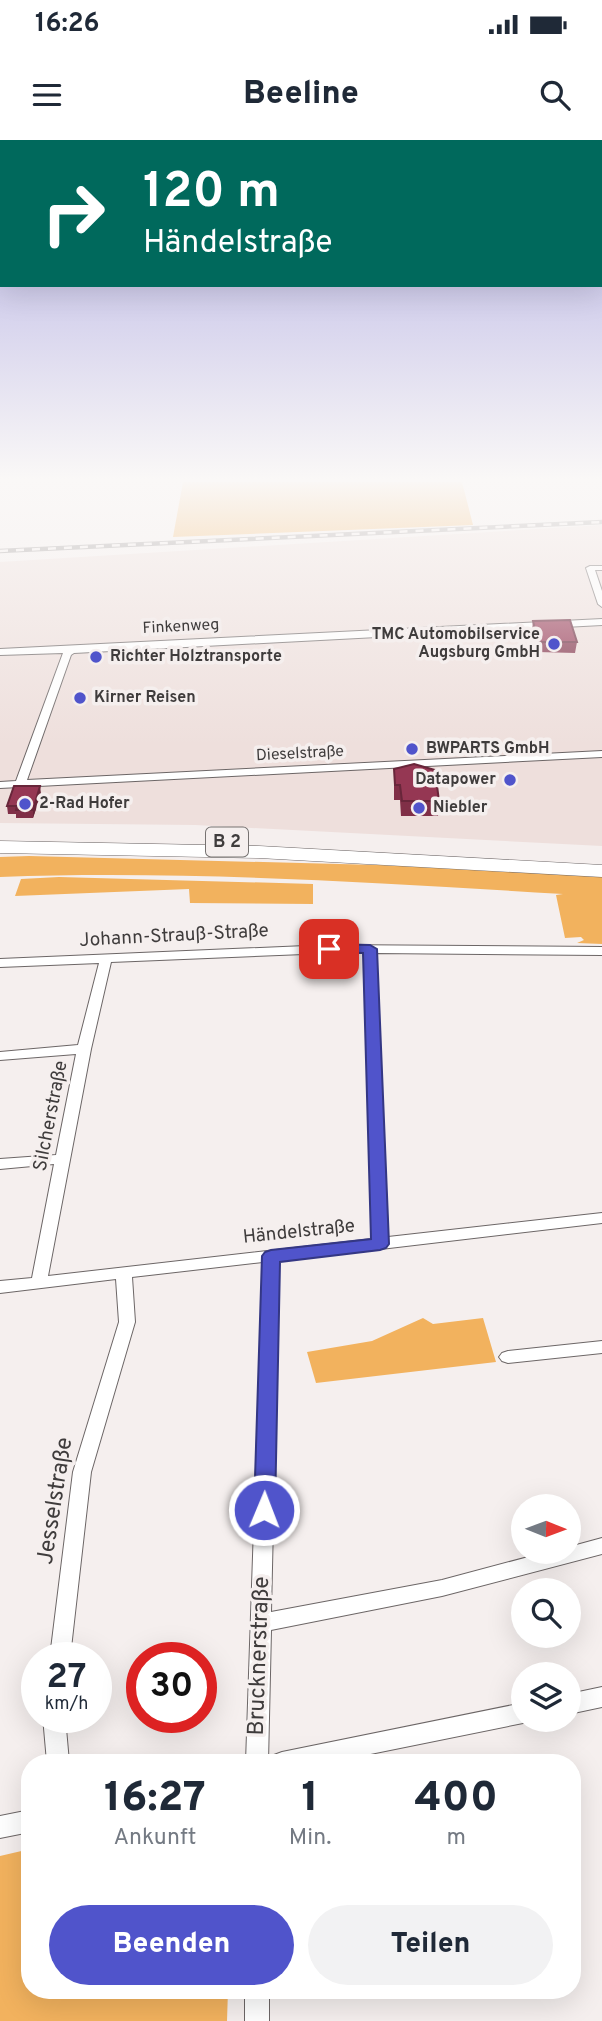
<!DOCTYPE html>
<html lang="de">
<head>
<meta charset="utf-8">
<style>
  :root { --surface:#fff; --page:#f2f2f3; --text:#1f2937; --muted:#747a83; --accent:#5054cb }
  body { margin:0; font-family:Overpass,sans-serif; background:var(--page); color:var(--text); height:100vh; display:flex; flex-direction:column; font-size:26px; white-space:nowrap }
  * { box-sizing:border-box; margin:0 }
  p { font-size:23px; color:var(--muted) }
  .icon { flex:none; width:38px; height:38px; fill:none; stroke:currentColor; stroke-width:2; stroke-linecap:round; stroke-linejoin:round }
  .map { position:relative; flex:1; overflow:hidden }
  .drawer { position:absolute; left:21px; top:1614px; width:560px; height:245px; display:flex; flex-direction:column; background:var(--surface); border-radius:28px; box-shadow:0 7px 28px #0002 }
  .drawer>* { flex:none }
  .guide { position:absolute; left:0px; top:0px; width:602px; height:147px; box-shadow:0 7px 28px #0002; background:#00695c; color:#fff; overflow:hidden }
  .needle { width:46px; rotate:91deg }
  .tools { position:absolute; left:511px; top:1354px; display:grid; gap:14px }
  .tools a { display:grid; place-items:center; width:70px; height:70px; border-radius:50%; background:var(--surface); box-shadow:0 7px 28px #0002; font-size:35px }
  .speed { position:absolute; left:21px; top:1502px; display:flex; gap:14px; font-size:35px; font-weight:700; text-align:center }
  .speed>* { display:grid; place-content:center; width:91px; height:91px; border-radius:50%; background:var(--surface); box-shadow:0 7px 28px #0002; line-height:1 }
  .speed small { font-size:18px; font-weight:400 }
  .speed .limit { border:10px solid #d22; background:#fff; color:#111 }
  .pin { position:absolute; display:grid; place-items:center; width:60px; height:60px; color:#fff; margin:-30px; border-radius:14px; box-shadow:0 4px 10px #0006 }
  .me { position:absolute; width:77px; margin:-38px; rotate:1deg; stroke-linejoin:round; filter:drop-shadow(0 0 5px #0008) }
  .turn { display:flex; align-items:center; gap:24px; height:147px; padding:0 28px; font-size:32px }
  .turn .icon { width:91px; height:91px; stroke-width:2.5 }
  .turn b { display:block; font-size:49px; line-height:60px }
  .eta { display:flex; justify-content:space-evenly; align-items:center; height:119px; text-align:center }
  .eta b { font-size:42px; font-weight:800; line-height:49px }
  .primary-button { display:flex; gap:14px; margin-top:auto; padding:14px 28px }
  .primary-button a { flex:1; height:80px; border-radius:42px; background:var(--accent); color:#fff; font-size:28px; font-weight:800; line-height:80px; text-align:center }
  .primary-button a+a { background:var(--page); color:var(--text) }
  .status { display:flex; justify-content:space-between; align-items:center; height:49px; padding:0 35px; background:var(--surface); direction:ltr }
  .status svg { height:19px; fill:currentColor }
  header { display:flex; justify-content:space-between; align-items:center; height:91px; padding:0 28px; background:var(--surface); font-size:32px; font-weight:800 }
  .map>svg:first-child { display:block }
  .built { fill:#eedfdc }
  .green { fill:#f2b25e }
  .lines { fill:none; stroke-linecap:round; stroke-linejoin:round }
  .minor-casing { stroke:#6c6666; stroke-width:2 }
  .trunk-casing { stroke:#6c6666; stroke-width:1 }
  .minor { fill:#fff; fill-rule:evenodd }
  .trunk { fill:#fff; fill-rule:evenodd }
  .rail-casing { stroke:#969191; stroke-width:4.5 }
  .rail { stroke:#f5efee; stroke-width:2.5; stroke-dasharray:8; stroke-linecap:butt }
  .wall { fill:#802f47 }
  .shaded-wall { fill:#68263a }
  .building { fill:#953753; stroke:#68263a; stroke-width:2 }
  .route { fill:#5054cb; stroke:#343784; stroke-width:2 }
  .poi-dot { fill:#5054cb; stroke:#f5efee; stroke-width:2.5 }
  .labels { text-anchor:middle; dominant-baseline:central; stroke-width:7; stroke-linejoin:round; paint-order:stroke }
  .far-street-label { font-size:16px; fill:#3f3c3c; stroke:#f5efee }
  .far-poi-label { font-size:16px; font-weight:bold; fill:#3f3c3c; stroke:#f5efee; text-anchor:start }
  .shield { fill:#f5efee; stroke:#767271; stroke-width:2 }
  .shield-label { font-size:18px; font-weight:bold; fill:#3f3c3c }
  .street-label { font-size:19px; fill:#3f3c3c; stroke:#f5efee }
  .near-street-label { font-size:23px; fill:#3f3c3c; stroke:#f5efee }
</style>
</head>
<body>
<div class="status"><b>16:26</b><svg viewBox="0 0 49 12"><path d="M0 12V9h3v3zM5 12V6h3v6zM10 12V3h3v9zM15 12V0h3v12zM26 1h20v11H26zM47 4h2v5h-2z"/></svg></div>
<header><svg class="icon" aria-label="menu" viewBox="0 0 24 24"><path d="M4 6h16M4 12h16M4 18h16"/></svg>Beeline<svg class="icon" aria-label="search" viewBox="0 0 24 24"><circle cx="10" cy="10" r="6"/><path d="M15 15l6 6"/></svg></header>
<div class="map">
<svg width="602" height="1881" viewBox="0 0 602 1881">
  <rect width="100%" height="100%" fill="#f5efee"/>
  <path class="built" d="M602 385V706L195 685 0 683V422Z"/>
  <path class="green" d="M183 342H462L473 385 173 397Z
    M29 716 453 727 602 736V804L577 803 584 800 581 797 565 798 556 755 563 754C376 743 187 730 0 737V717Z
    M59 737 313 744V764L190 763 189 749 15 756 21 739Z
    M423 1178 433 1184 483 1178 496 1222 316 1243 307 1212 372 1201Z
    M30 1709V1850H228L227 1881H0V1716Z"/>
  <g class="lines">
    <g class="minor-casing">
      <path id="minor" d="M590 426H602V430H595L602 451V467L598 464 586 428Z
        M602 479V485L74 513 71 515 27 640 602 611V617L0 648V642L16 641 63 513 0 515V509Z
        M329 805 602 807V815L376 813 388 1097 602 1073V1083L279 1121 271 1472 442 1440 547 1412H569V1407L602 1398V1414L442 1456 271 1490 268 1622H246L263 1122 132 1137 135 1182 91 1332 70 1517H50L73 1332 119 1182 116 1139 0 1153V1141L32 1138 54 1024 0 1029V1019L56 1015 76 914 0 920V912L78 905 99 823 0 827V819ZM329 813H364L372 1099 48 1136 91 909 111 822Z
        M602 1201V1213L508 1223 502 1221 499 1217 502 1213 508 1211Z
        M602 1547V1567L569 1574V1554Z
        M523 1563V1580H530L523 1583 331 1622H271L274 1615 282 1612Z
        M43 1577H65L69 1622H47Z
        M30 1670V1692L0 1698V1676Z
        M245 1850H269V1881H245Z"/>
    </g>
    <g class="trunk-casing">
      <path id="trunk" d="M0 701 259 706 602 725V737L259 718 0 713Z"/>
    </g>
    <use href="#minor" class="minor"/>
    <use href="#trunk" class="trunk"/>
    <g class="rail-casing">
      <path id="rail" d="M0 411 602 382"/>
    </g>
    <use href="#rail" class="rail"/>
  </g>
  <path class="wall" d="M533 481 577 502 575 513 537 512 532 491Z
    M394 629 439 661 438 676H401L400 660H394Z
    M41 654 33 678H16V674H8L7 666Z"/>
  <path class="shaded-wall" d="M40 646 41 654 33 678V670Z"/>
  <path class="building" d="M570 480 577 502H538L533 481Z
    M414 624 435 630 439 661H402L400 645H395L394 629Z
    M14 646H40L33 670H16L17 666H7Z"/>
  <linearGradient id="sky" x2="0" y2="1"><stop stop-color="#b1ade3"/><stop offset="0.56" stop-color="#faf8f7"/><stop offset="1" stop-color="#faf8f7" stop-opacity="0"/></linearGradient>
  <rect width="602" height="606" fill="url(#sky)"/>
  <path class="route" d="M329 804 370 805 377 809 389 1104 386 1108 380 1110 280 1122 275 1370 272 1376 264 1379 257 1376 254 1370 262 1116 265 1112 271 1110 371 1099 363 813 324 812 322 809Z"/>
  <g class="poi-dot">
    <circle cx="554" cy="504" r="7"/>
    <circle cx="96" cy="517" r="7"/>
    <circle cx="80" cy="558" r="7"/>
    <circle cx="412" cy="609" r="7"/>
    <circle cx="510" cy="640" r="7"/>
    <circle cx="25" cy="664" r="7"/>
    <circle cx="419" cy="668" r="7"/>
  </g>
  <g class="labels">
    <g class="far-street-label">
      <text transform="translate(181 487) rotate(-3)">Finkenweg</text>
      <text transform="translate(300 614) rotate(-3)">Dieselstraße</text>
    </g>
    <g class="far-poi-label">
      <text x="540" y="495" text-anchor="end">TMC Automobilservice<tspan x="540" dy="18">Augsburg GmbH</tspan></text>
      <text x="110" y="517">Richter Holztransporte</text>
      <text x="94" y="558">Kirner Reisen</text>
      <text x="426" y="609">BWPARTS GmbH</text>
      <text x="496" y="640" text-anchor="end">Datapower</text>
      <text x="39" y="664">2-Rad Hofer</text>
      <text x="433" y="668">Niebler</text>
    </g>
    <rect class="shield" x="206" y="687.5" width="42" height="29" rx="5"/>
    <g class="shield-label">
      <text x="227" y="702">B 2</text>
    </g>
    <g class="street-label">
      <text transform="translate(174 796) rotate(-3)">Johann-Strauß-Straße</text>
      <text transform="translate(51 976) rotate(-79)">Silcherstraße</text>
      <text transform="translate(299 1092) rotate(-6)">Händelstraße</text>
    </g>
    <g class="near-street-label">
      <text transform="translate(56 1361) rotate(-81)">Jesselstraße</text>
      <text transform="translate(260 1516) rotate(-88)">Brucknerstraße</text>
    </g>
  </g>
</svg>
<div class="tools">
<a><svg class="needle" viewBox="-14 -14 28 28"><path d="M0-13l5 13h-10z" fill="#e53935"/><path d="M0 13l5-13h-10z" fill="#747a83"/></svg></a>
<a><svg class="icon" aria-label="search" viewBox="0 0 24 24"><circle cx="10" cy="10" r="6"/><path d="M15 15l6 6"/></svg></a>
<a><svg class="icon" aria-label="layers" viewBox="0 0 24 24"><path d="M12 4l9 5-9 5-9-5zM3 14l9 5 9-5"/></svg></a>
</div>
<div class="speed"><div>27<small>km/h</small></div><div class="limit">30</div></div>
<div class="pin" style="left:329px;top:809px;background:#d93025"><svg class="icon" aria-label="arrive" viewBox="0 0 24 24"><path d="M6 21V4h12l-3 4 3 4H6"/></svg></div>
<svg class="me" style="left:264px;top:1370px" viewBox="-20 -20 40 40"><circle r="17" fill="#5054cb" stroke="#fff" stroke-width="3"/><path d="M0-11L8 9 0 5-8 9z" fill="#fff"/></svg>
<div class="guide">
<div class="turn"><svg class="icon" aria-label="right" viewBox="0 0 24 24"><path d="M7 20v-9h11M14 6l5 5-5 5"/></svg><div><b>120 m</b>Händelstraße</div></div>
</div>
<section class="drawer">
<div class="eta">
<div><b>16:27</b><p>Ankunft</p></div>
<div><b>1</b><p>Min.</p></div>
<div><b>400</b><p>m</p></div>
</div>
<div class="primary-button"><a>Beenden</a><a>Teilen</a></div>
</section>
</div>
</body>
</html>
